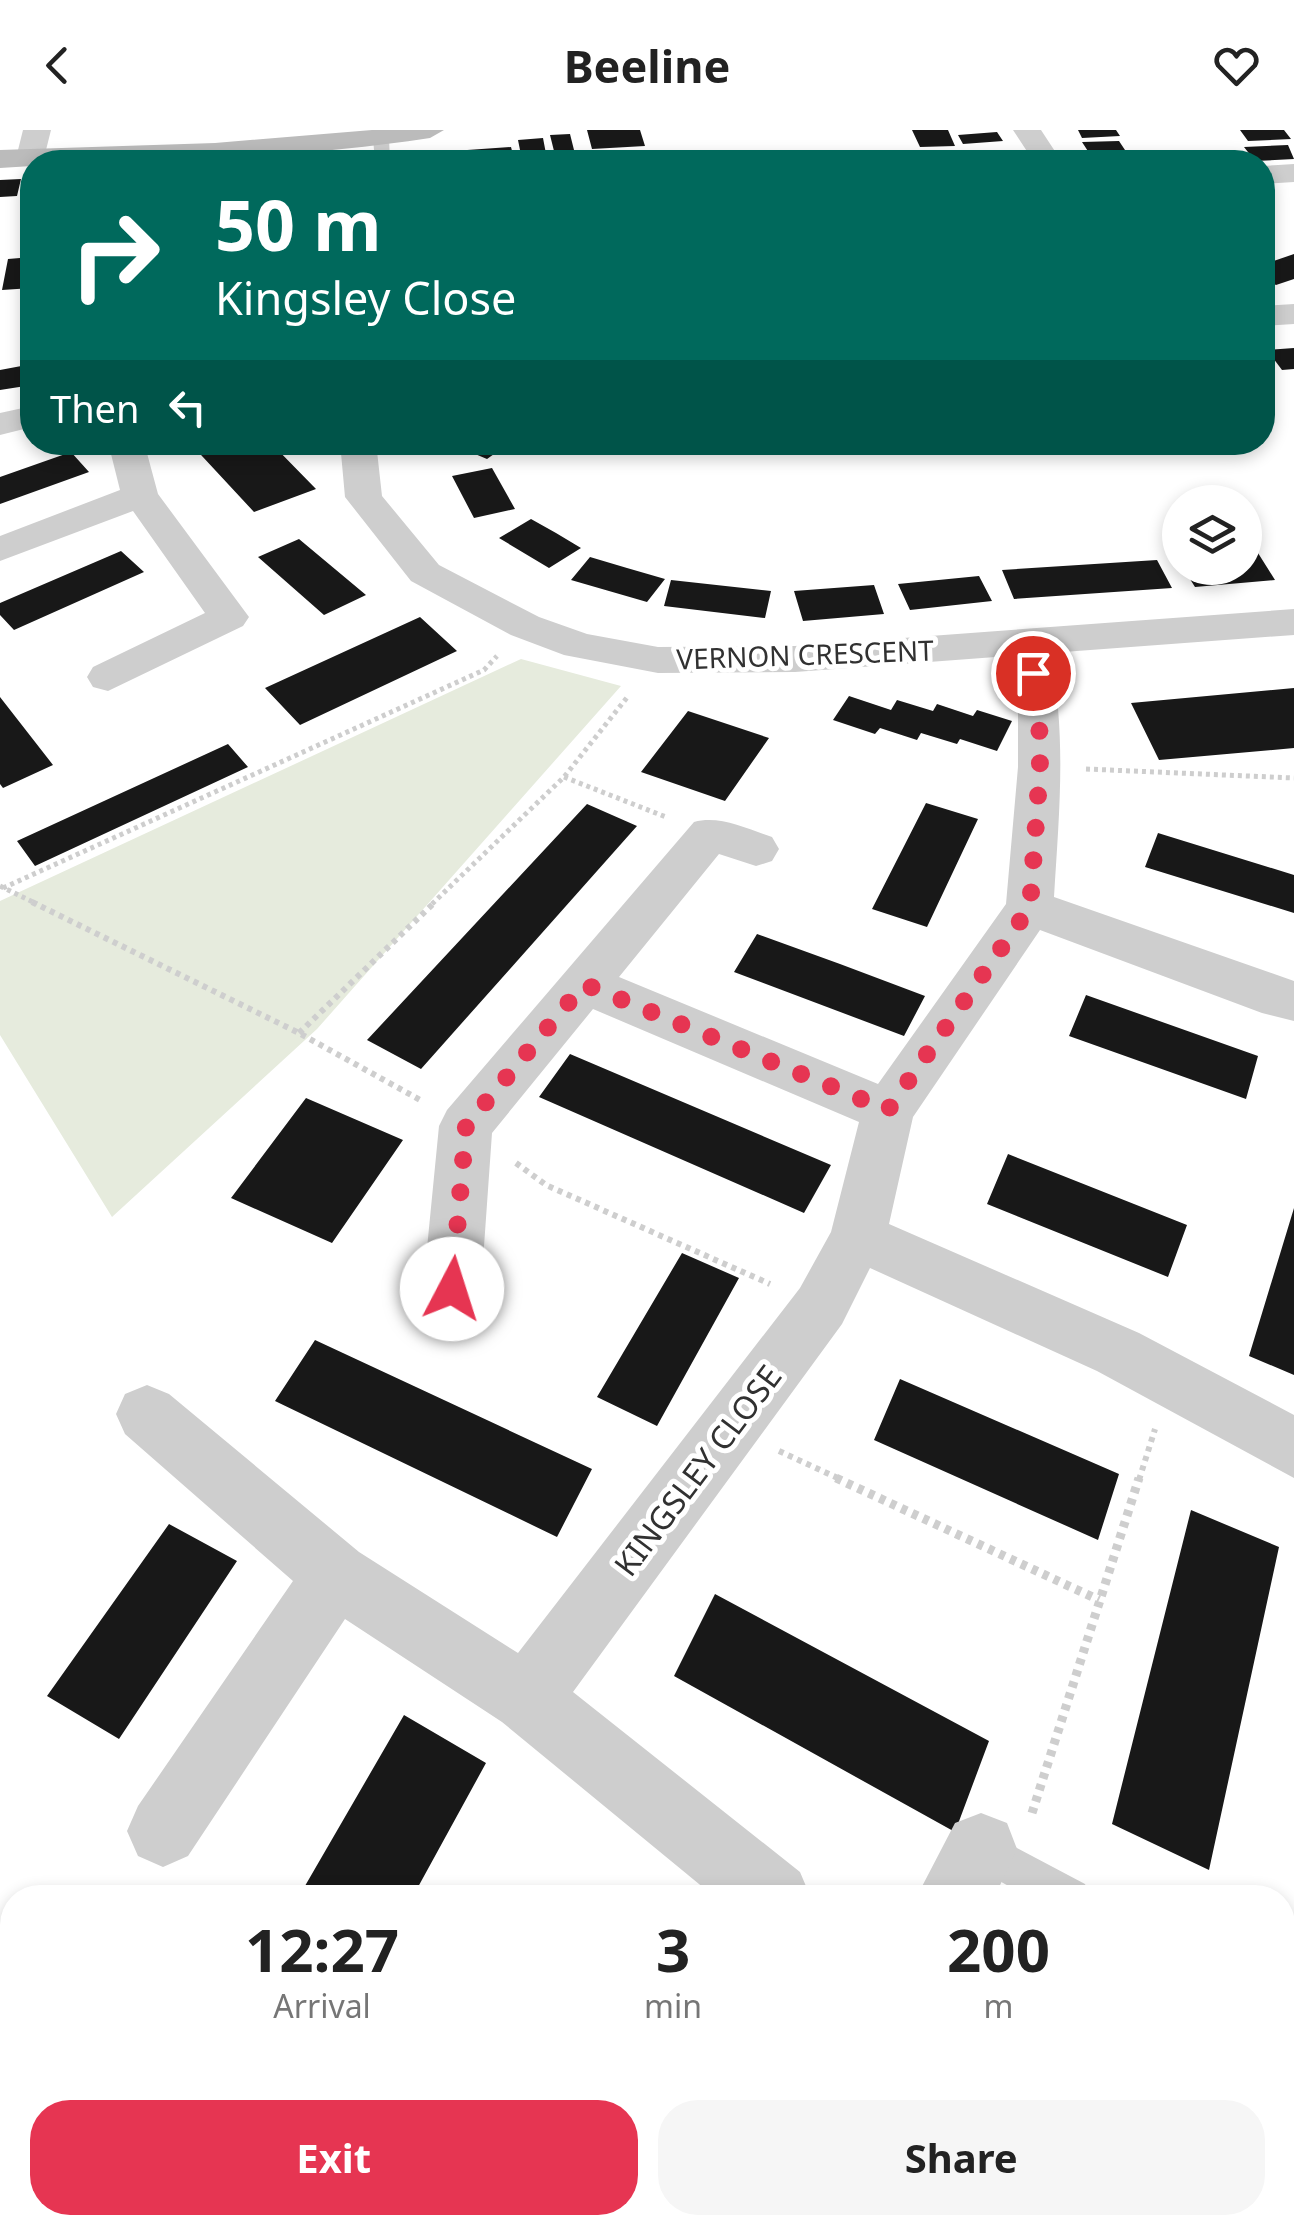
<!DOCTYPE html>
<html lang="en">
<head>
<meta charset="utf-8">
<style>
  :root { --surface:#fff; --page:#f6f6f6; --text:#222; --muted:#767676; --accent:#e63552 }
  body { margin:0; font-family:"Noto Sans",sans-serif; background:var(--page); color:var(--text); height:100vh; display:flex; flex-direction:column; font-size:38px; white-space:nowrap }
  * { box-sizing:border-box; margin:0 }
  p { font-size:32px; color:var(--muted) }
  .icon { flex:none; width:55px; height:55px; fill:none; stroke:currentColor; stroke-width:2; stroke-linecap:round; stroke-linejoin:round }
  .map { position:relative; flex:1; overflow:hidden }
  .details { position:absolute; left:0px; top:1755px; width:1295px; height:350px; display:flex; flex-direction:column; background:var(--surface); border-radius:40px 40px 0 0; box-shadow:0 5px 15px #0003 }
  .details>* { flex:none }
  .top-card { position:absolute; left:20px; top:20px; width:1255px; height:305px; border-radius:40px; box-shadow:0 5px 15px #0003; background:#00695c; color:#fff; overflow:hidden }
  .buttons { position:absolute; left:1162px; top:355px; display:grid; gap:20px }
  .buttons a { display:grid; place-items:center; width:100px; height:100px; border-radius:50%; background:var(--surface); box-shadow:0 5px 15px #0003; font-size:50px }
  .pin { position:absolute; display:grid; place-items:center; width:85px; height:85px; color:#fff; margin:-42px; border:5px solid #fff; border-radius:50%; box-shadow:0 2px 10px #0007 }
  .me { position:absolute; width:110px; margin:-55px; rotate:5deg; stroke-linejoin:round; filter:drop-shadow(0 0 8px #0008) }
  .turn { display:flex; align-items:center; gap:35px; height:210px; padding:0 30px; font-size:45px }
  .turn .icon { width:130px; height:130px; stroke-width:2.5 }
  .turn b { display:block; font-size:70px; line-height:85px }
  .then { display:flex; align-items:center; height:95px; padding:0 30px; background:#0003; gap:20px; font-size:38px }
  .eta { display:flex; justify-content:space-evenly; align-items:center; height:170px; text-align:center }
  .eta b { font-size:60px; font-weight:700; line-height:70px }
  .cta { display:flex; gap:20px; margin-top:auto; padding:20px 30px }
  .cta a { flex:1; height:115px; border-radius:40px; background:var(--accent); color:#fff; font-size:40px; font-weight:700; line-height:115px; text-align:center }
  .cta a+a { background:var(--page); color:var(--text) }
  header { display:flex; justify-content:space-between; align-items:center; height:130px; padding:0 30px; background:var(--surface); font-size:45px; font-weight:700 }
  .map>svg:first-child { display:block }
  .green { fill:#e6ebdd }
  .building { fill:#181818 }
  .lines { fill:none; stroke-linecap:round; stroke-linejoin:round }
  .path-far2 { stroke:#cecece; stroke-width:5; stroke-dasharray:4 4; stroke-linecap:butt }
  .path-far1 { stroke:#cecece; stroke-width:6; stroke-dasharray:5 5; stroke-linecap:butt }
  .path { stroke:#cecece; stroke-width:9; stroke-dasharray:6 6; stroke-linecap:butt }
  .lane { fill:#cecece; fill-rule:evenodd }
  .street { fill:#cecece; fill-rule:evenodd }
  .secondary { fill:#bbb; fill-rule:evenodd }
  .route { stroke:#e63552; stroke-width:18; stroke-dasharray:0 32.4 }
  .labels { text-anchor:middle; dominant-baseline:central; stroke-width:10; stroke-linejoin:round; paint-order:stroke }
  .far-street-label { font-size:28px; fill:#313131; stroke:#fff }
  .street-label { font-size:32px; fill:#313131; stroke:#fff }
</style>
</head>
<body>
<header><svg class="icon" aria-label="back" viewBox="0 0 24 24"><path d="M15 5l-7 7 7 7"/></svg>Beeline<svg class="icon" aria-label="heart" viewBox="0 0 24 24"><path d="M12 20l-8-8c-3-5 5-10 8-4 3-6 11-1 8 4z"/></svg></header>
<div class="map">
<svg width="1294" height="2105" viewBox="0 0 1294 2105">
  <rect width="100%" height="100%" fill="#fff"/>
  <path class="green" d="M521 529 621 556 317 899 112 1087 0 905V771Z
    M0 2020 12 2035V2092L59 2093 70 2105H0Z"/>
  <path class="building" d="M587 0H640L645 16 592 19Z
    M912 0H948L955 16 920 17Z
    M1078 0H1116L1120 6 1082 8Z
    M1240 0H1284L1291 9 1248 11Z
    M997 2 1003 11 963 14 958 5Z
    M570 4 576 28 556 29 550 5Z
    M543 8 547 29 522 30 518 10Z
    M1119 11 1133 32H1095L1082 12Z
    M1288 15 1294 29 1255 31 1244 17Z
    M511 17 515 32H455L453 21Z
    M445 24 447 32H414L413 27Z
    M21 49 17 66 0 67V50Z
    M1294 124V149L1276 155 1262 148V135Z
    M32 127V158L2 160 8 129Z
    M1294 218V239L1282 240 1267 220Z
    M32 234V255L0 260V240Z
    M189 312H270L316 359 254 382Z
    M462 312H511L487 329 456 316Z
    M71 322 89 342 0 374V347Z
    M492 338 515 379 474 388 452 346Z
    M531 389 556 403 581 418 549 438 499 408Z
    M299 409 366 465 324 485 258 427Z
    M121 421 144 442 14 500 0 485V473Z
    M1258 423 1275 450 1195 457 1183 438H1245V424Z
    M590 427 627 438 665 449 647 472 571 450Z
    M1157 430 1172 458 1014 469 1002 440Z
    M979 446 992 471 910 480 898 454Z
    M671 450 771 461 765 488 664 476Z
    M874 455 884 484 803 491 794 461Z
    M420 487 457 521 300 595 265 558Z
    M1294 558V618L1159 630 1131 573Z
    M849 566 891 580 897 570 933 581 937 574 973 586 977 580 1012 591 997 621 960 609 957 614 921 603 917 610 880 598 875 604 833 590Z
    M0 567 53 635 3 658 0 654Z
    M688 581 769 608 725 671 641 642Z
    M228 614 248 637 35 736 17 711Z
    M926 673 978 689 927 797 872 779Z
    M587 674 637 696 421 939 367 910Z
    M1158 703 1294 745V783L1145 737Z
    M757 804 840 834 925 866 904 906 734 842Z
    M1086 865 1258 926 1246 969 1069 906Z
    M570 924 831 1035 804 1083 539 967Z
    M306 968 403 1010 332 1113 231 1068Z
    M1008 1024 1187 1095 1168 1147 987 1074Z
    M1294 1078V1245L1249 1226Z
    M682 1123 739 1148 657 1296 597 1267Z
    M315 1210 592 1339 557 1407 275 1271Z
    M900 1249 1119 1344 1098 1410 874 1310Z
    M1191 1380 1279 1417 1209 1740 1112 1694Z
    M169 1394 237 1431 119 1609 47 1566Z
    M715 1464 989 1611 955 1702 674 1546Z
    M404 1585 486 1633 412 1768H298Z
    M958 2092H1017L1036 2105H954Z
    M1060 2092H1103L1099 2105H1080Z"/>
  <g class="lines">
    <path class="path-far2" d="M1086 639 1294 648
      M564 647 666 687
      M0 756 37 774
      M3 758 484 540 497 526
      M432 774 564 647 629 565"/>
    <path class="path-far1" d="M32 772 299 903 422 971
      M299 903 435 772
      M516 1033 546 1055 770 1154
      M779 1321 842 1350
      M1139 1350 1155 1299"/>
    <path class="path" d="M836 1348 1099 1470
      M1032 1683 1139 1348"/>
    <path class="lane" d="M381 3 389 8 390 32H375L373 8Z
      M981 1699 1085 1754 1091 1768H1030L967 1733 961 1719 967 1705Z"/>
    <path class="street" d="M23 0H51L44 28 30 37 20 34 16 28Z
      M1013 0H1041L1062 32H1034Z
      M1294 34V52L1262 54V36Z
      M1294 174V194L1262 196V176Z
      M32 276V297L0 305V283Z
      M108 312H144L158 364 249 487 243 496 108 561 93 557 87 547 93 537 205 483 133 381 0 431V406L120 360Z
      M340 312H376L382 366 439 435 539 487 587 504 658 517 795 516 1294 479V505L1050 523C1067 605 1059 684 1054 767L1294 851V891L1262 883 1040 800 913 987 889 1094 1139 1203 1294 1285V1348L1097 1241 870 1138 842 1194 573 1562 800 1742 811 1768H716L502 1592 345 1489 188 1726 163 1737 138 1726 127 1701 138 1676 293 1451 125 1304 116 1284 125 1264 147 1255 169 1264 359 1422 518 1523 800 1158 831 1102 859 992 593 879 492 1003 481 1159 472 1177 452 1185 432 1177 423 1159 439 996 447 980 694 692C720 685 747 699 772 707L779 719 772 731 756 736 719 724 619 847 878 954 1006 774 1018 637V573L1009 526 795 542 658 543 564 525 511 505 411 451 345 367Z
      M981 1683 1007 1693 1017 1719 994 1768H916L955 1693Z
      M735 2092H819L814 2105H730Z"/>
    <path class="secondary" d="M372 0H444L430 8C298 28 166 32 32 32V36L0 38V20L215 13Z
      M0 1887 12 1892V1981L0 1976Z
      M97 2092H184L189 2105H102Z"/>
  </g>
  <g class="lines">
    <path class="route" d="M452 1159 466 996 584 854 888 980 1030 777 1040 638 1039 573 1033 543"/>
  </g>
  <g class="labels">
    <g class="far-street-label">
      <text transform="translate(805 524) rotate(-2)">VERNON CRESCENT</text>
    </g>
    <g class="street-label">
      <text transform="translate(697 1340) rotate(-53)">KINGSLEY CLOSE</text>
    </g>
  </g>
</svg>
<div class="buttons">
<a><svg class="icon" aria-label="layers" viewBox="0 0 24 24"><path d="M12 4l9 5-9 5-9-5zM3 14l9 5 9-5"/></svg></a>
</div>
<div class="pin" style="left:1033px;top:543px;background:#d93025"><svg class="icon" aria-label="arrive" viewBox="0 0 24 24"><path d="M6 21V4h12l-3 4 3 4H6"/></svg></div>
<svg class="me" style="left:452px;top:1159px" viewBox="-20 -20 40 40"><circle r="19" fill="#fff"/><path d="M0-13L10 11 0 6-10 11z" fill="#e63552"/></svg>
<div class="top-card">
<div class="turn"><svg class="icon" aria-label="right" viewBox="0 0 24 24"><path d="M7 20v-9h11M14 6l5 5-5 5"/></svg><div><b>50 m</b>Kingsley Close</div></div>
<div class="then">Then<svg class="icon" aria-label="left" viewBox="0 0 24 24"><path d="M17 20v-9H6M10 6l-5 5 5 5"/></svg></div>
</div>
<section class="details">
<div class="eta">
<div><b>12:27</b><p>Arrival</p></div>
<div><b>3</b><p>min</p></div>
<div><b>200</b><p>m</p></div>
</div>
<div class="cta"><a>Exit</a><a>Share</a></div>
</section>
</div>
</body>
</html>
